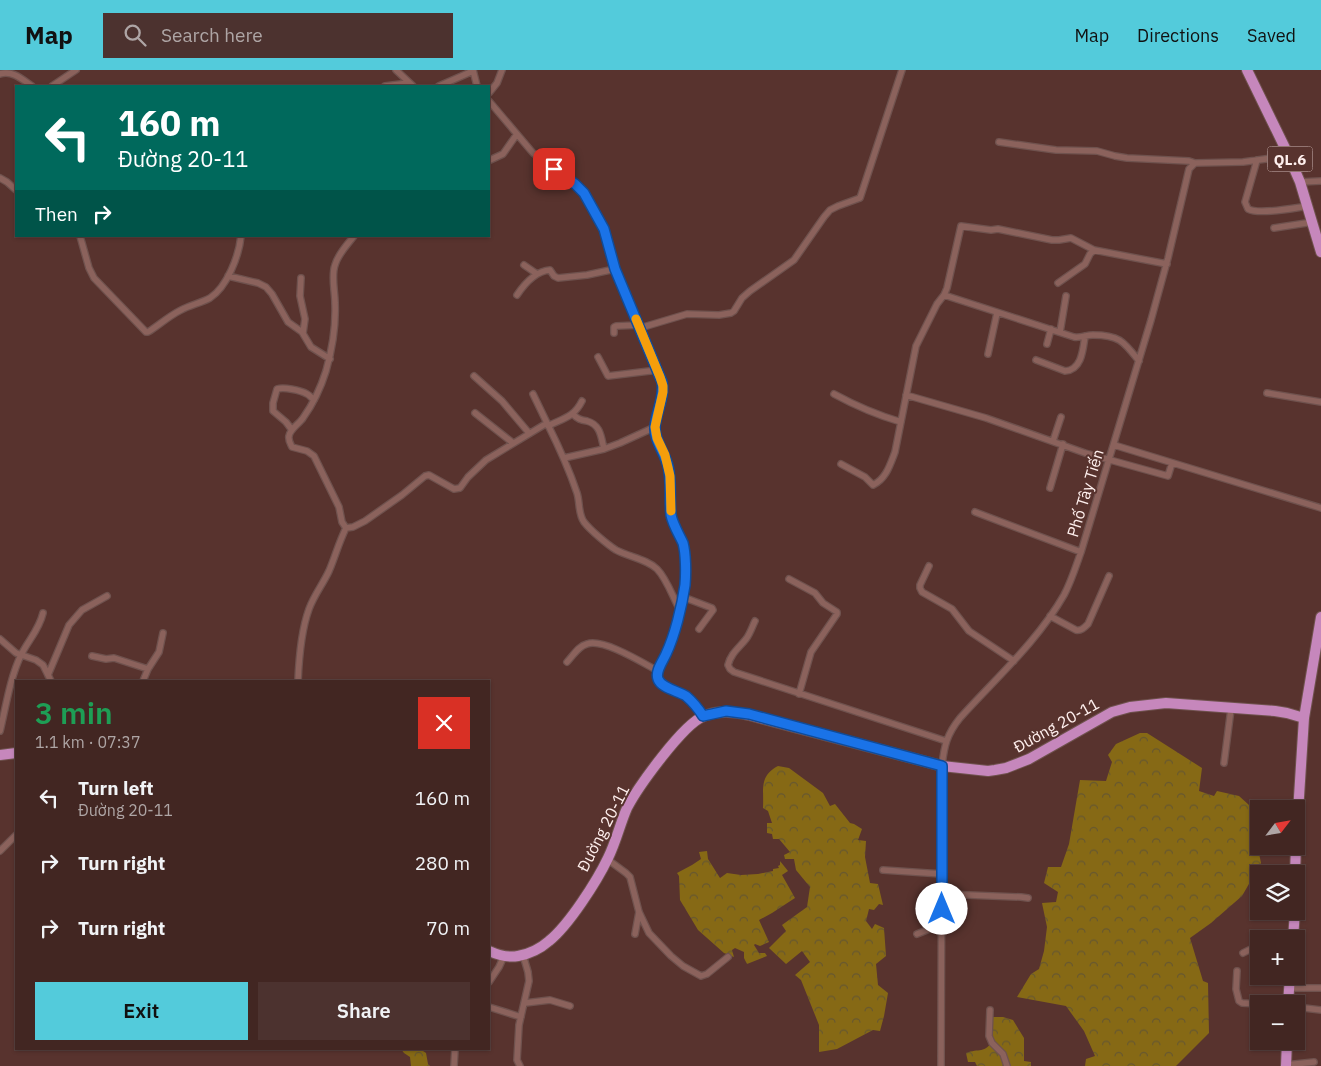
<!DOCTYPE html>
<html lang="en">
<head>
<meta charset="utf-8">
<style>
  :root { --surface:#422622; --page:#4c322f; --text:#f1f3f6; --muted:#aea5a5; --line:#5a4340; --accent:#53cbdb }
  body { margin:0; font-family:"IBM Plex Sans",sans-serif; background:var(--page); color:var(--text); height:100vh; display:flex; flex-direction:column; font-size:19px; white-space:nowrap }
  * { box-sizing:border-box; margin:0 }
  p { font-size:16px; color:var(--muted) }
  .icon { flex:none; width:28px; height:28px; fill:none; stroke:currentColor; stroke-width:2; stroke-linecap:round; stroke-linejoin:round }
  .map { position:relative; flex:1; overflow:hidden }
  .sheet { position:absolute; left:15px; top:610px; width:475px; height:370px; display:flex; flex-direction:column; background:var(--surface); border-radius:0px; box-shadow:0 1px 4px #0004,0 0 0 1px var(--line) }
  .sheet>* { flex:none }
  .banner { position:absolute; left:15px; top:15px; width:475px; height:152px; border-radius:0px; box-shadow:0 1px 4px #0004,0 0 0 1px var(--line); background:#00695c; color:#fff; overflow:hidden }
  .needle { width:32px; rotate:59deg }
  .tools { position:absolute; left:1250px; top:730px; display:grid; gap:10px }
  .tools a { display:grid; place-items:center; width:55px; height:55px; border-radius:0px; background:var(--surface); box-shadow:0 1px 4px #0004,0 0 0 1px var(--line); font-size:25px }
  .pin { position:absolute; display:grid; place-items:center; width:42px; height:42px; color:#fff; margin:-21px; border-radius:10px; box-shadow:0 2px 8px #0006 }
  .me { position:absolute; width:55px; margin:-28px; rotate:0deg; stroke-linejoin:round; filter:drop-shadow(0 0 4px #0008) }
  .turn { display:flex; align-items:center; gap:18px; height:105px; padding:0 20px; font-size:22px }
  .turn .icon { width:65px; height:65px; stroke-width:2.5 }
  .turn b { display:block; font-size:35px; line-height:42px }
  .then { display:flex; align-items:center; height:48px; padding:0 20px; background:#0003; gap:10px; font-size:19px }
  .round { display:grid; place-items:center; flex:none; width:52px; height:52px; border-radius:0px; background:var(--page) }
  .overview { display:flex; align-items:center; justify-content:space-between; height:85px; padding:0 20px }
  h1 { font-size:30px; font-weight:600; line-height:38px; color:#1e9e55 }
  .cta { display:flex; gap:10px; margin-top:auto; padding:10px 20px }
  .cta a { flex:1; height:58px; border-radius:0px; background:var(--accent); color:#111; font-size:20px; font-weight:600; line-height:58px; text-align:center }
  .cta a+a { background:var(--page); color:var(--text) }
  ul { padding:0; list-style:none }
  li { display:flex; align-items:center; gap:15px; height:65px; padding:0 20px }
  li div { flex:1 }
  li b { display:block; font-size:19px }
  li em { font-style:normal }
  header { display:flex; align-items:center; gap:30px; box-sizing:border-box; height:70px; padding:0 25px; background:var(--accent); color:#111 }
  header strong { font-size:24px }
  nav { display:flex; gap:28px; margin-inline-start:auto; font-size:18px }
  .search { width:350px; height:45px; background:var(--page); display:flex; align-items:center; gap:12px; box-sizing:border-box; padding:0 18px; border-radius:0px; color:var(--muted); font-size:19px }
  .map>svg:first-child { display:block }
  .forest { fill:url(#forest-crowns) }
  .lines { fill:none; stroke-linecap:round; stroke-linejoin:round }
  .minor-casing { stroke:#6f524e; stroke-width:8 }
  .trunk-casing { stroke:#6f524e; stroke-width:12 }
  .minor { stroke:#8b625c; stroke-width:5.5 }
  .trunk { stroke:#c687bc; stroke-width:10 }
  .route-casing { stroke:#114b97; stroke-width:12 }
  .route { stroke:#1a73e8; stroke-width:9 }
  .slow { stroke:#f59e0b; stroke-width:9 }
  .labels { text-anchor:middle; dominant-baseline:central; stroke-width:4; stroke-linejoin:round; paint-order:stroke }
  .shield { fill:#58332e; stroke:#cdb7b4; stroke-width:1 }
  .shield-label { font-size:15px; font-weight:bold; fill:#fff0ee }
  .street-label { font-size:16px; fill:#fff0ee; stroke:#58332e }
</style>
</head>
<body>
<header>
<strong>Map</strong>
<div class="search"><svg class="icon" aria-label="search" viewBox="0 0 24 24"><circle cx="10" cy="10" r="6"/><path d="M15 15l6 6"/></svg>Search here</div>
<nav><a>Map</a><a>Directions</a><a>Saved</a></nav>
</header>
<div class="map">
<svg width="1321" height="996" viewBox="0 0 1321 996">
  <defs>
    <pattern id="forest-crowns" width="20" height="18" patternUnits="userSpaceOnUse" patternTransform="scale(1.25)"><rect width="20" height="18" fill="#866915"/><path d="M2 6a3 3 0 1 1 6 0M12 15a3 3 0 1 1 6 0" fill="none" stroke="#665730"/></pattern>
  </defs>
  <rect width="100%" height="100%" fill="#58332e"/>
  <path class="forest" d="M1140 663H1147L1202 698 1199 721 1214 726 1217 721 1239 726 1249 735 1261 793 1242 826 1211 853 1190 868 1203 911 1208 913 1209 963 1176 996H1085L1086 989 1095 986 1084 961 1066 936 1017 927 1031 904 1039 899 1044 881 1047 857 1042 833 1056 832 1058 822 1044 813 1048 797H1061L1069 774 1080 710 1106 711 1112 692 1108 685 1116 674Z
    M778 696 789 698 823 723 830 736 835 734 850 753 854 754 862 759 858 770 866 771 865 787 870 813 878 814 883 835 879 834 874 840 869 839 866 851 872 859 875 854 884 858 886 886 876 894 878 915 888 923 884 946 880 961 873 960 837 979 819 982V955L801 910 795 905 810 892 802 881 786 894 769 878 786 861 782 855 807 837 810 817 796 800 794 789H785L784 785 790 782 779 769H773L772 764 767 763V753H772L768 741 763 738C764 719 759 706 778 696Z
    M707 781 708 789 720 808 727 803 741 805 758 804 773 801V799L779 798 778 796 780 795V791L788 801 782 805 795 828 772 843 759 850 769 872 760 876 755 874 754 875 759 883H765L767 886 747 894 744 888V882L735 878 732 880 734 887 724 883 698 860 680 830 679 806 677 803 692 795 701 789 699 782Z
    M993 947H1003L1013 950 1024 968V991L1031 992V996H977L975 992H968L966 983C979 978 985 984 993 970Z
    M401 979H420L426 983 428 994 430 996H411L410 987 404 983Z"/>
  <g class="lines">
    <g class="minor-casing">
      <path id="minor" d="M396 0 413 16
        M473 0 477 16
        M0 4C12 0 22 9 32 16
        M52 16 76 0
        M385 16 409 13
        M439 16 473 1
        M489 23 497 13 502 0
        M489 31 533 83 575 114 584 123 604 159 615 199 660 307 663 316V322L655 357 657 369 665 385 668 397 670 406 671 448 683 474 686 505 682 533 672 570 659 598 657 605 658 611 662 615 684 625 698 637 703 646
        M999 72 1056 80 1097 81 1115 86 1127 88 1189 91 1195 93
        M490 90 503 84 517 64
        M1257 90 1245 132 1248 139C1259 145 1294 138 1308 136
        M0 108 7 112 16 120
        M1300 112 1321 111
        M1274 158 1313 152
        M80 166 89 198 94 208 146 262H148C159 255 169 246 181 240 190 235 201 233 210 228 227 217 239 186 241 166
        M354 166C347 175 338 184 335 195 331 206 335 221 335 233 336 254 332 280 326 301 321 317 313 334 303 348 299 354 290 359 289 366 288 370 290 373 292 377L307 381 314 386 339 437 342 452 346 458 353 457 365 451 402 425 425 406 429 405 454 419 460 418 468 407 486 390 547 353C558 375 569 399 577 423 580 432 578 444 584 452 590 460 608 475 616 480 629 487 647 489 657 499 667 509 673 528 680 540
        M524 195 537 204
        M228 206 258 213 266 217 272 224 288 252 302 262 311 277 330 289
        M301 208 300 226 305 249 303 263
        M1058 213 1085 194 1090 184 1094 180
        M517 225C525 213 536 201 550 200L554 206 558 208 587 205 615 199
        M944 225 1074 267C1081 268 1086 265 1093 265 1120 265 1124 272 1139 291
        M640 258 687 244 719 245 731 243 734 241 742 228 750 221 794 190 824 147 830 140 838 136 860 128 902 0
        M1060 262 1066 226
        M614 263V257L616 256 639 255
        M1047 274 1051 259
        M988 284 997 243
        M598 287 608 306 658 300
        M1036 290 1065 301C1082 300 1083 279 1085 266
        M474 306 502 331 529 363
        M1267 323 1321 332
        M533 324 547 353
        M834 324C856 336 877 345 901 352
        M906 325 986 348 1085 383 1168 406 1172 393
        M475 343 513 373
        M573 344C577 349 581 350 587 351 601 355 601 367 604 379
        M548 356C564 348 574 347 582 331
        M292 360 286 352 273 341V333L277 319C284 317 300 320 307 324 309 325 312 328 314 330
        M1053 371 1061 347
        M1114 375 1321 438
        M564 388 604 379 620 373 655 357
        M841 394 865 407 873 415C886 409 890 395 895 382L916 276 937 234 944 225 947 218 961 156 991 160 998 159 1052 170H1059L1071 168 1094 180 1167 194
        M1050 418 1063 374
        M975 442 1081 482
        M929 496 920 515V518L922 522 952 539 969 561 1014 591
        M789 509 815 523 823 533 837 542V544L811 582 799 624
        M683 527 712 538 713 540 699 559
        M1050 546 1076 560C1081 561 1084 558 1088 554L1109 506
        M755 551C752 557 750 564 746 569 739 578 731 583 728 595L730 599 734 602 946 671
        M0 569 16 583 36 590 43 595 51 611
        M92 586 106 589 114 588 148 599
        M567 592C573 586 578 576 587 574 603 568 643 593 658 601
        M48 605 69 555 82 540 107 526
        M143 611 148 599 159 582 163 563
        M298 611C299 587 301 561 309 539 314 525 323 514 329 501 335 487 339 472 346 458
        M0 661C6 636 10 608 21 585 29 569 39 560 43 543
        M1224 693 1231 639
        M0 781 16 765
        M607 789 626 803 630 807 639 842 649 863 671 886 683 896 701 906 707 904 728 887
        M883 800 942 804
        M942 824 1021 827 1028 828
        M635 864 639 842
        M917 864 942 854
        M1243 883 1251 879H1259
        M1237 901 1236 919 1239 931 1242 933 1259 934
        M489 912 499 897 504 886
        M1289 918H1321
        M525 933 550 930 570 936
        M489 937 521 947
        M1296 937 1321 940
        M990 940 989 966 992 973 1003 984 1007 996
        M1286 995 1314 992
        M454 996 455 979
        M520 996 517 990 519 955 529 911 528 902 523 885
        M941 996 942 696C944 676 947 664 960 648 996 608 1037 572 1064 525 1071 512 1076 496 1081 482L1151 250 1168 188 1189 99 1195 93 1243 92 1288 86"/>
    </g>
    <g class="trunk-casing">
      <path id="trunk" d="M1247 0 1286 80 1300 112 1321 182
        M0 685 16 683
        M1296 774 1304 648 1321 547
        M1295 804 1296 776
        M1293 869 1295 841
        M489 881C498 885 508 888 518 886 529 884 541 878 549 871 569 855 597 811 608 788 616 772 620 754 627 738 638 717 683 654 704 646 720 640 733 642 749 645L942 696 988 701 995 700 1006 698 1029 689 1112 642 1130 637 1166 633 1275 641 1287 643 1304 648
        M1288 934 1290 906
        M1286 996 1287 971"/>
    </g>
    <use href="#minor" class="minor"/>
    <use href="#trunk" class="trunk"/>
  </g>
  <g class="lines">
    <g class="route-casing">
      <path id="route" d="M554 99 575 114 584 123 604 159 615 199 662 312C665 327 656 342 655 357 654 370 665 383 668 396 672 412 669 429 671 445 673 455 679 464 683 473 686 484 686 504 685 515 682 536 675 565 666 584 663 591 655 601 658 609 661 618 678 621 686 626 693 632 698 638 703 646L726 641 749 644 942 696V839"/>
    </g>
    <use href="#route" class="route"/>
    <path class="slow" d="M636 249 660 307 663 316V322L655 357 657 368 665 385 670 406 671 441"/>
  </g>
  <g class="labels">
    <rect class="shield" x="1267.5" y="76.5" width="45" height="25" rx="4"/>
    <g class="shield-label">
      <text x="1290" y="89">QL.6</text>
    </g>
    <g class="street-label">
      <text transform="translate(1085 423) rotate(-73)">Phố Tây Tiến</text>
      <text transform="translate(1056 655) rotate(-29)">Đường 20-11</text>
      <text transform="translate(603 758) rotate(-63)">Đường 20-11</text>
    </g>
  </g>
</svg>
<div class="tools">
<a><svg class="needle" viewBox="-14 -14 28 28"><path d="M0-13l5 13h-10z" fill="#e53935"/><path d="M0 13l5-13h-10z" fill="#aea5a5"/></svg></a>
<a><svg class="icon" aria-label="layers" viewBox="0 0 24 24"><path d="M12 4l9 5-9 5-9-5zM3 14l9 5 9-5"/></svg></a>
<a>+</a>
<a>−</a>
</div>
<div class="pin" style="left:554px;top:99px;background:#d93025"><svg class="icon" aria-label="arrive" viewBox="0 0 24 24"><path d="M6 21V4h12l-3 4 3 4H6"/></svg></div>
<svg class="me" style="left:942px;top:839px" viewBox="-20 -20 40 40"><circle r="19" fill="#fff"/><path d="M0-13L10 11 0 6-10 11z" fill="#1a73e8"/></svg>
<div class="banner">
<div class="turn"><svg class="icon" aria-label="left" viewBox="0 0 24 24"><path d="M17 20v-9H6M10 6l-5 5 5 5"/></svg><div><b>160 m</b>Đường 20-11</div></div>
<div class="then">Then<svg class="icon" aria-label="right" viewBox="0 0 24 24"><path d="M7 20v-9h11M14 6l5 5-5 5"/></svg></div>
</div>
<section class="sheet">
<div class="overview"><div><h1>3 min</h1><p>1.1 km · 07:37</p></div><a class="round" style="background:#d93025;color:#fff"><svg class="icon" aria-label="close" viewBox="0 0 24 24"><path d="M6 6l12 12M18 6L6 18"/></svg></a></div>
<ul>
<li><svg class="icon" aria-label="left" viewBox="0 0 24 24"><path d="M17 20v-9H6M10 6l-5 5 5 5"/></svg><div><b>Turn left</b><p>Đường 20-11</p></div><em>160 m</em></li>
<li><svg class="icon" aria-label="right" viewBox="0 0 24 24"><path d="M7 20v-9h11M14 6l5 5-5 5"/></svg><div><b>Turn right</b></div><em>280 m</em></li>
<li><svg class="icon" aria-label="right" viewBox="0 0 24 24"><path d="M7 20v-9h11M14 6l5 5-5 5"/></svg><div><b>Turn right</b></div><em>70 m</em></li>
</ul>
<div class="cta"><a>Exit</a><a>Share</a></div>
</section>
</div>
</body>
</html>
